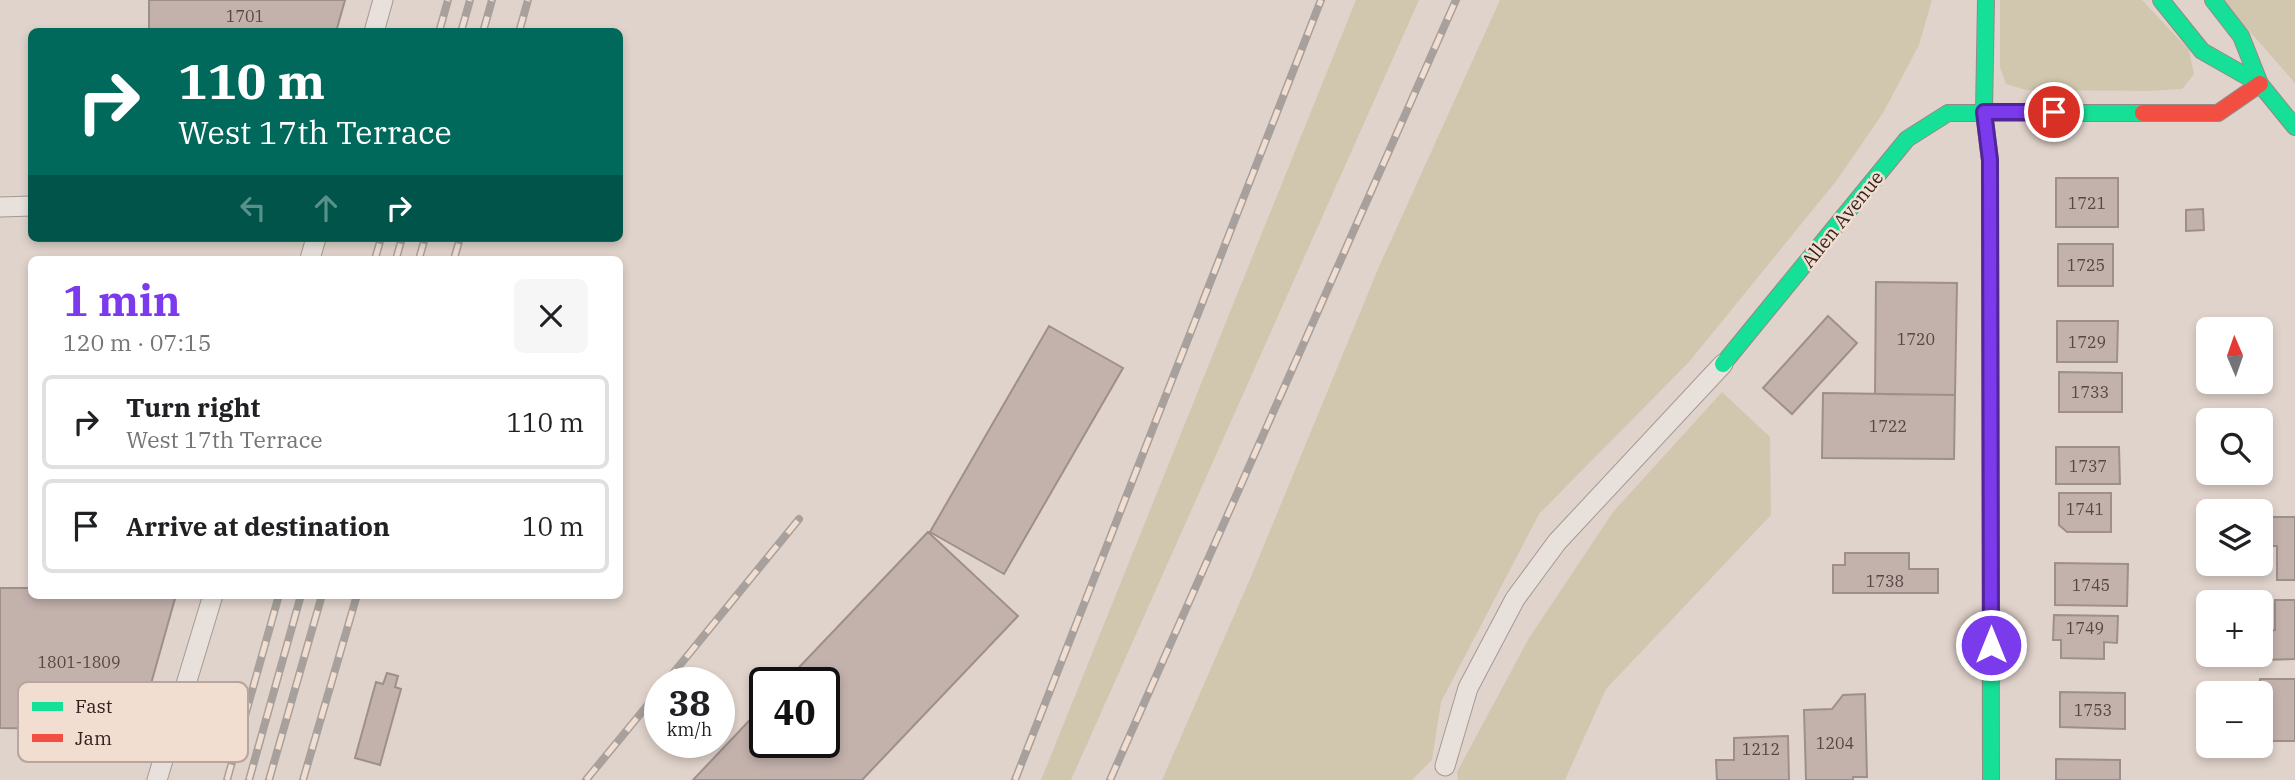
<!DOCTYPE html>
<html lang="en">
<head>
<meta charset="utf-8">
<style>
  :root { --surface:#fff; --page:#f6f6f6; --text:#202124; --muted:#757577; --line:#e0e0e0; --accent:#7c3aed }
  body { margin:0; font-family:"IBM Plex Serif",serif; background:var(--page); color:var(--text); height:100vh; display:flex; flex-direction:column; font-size:26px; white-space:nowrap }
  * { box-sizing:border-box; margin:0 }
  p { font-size:23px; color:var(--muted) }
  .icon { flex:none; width:38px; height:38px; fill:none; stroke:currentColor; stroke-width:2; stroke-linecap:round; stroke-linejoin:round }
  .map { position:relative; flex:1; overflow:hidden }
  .details { position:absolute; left:28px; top:256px; width:595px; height:343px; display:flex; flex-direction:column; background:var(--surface); border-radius:10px; box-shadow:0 4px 10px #0003 }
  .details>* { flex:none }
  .banner { position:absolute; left:28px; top:28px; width:595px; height:214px; border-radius:10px; box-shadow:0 4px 10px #0003; background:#00695c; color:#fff; overflow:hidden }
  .needle { width:46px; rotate:358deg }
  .controls { position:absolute; left:2196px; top:317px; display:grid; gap:14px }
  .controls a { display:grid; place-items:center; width:77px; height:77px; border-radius:10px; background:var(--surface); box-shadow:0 4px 10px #0003; font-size:35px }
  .speed { position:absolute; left:644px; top:667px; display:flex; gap:14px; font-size:35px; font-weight:700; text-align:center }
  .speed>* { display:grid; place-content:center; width:91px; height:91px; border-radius:50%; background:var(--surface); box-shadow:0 4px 10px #0003; line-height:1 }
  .speed small { font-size:18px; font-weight:400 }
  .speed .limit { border:4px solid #111; border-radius:10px; background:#fff; color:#111 }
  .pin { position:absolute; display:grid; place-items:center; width:60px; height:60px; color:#fff; margin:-30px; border:4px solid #fff; border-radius:50%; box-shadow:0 2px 7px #0007 }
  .me { position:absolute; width:77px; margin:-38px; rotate:0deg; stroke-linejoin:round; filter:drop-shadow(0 0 5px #0008) }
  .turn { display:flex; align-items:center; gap:24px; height:147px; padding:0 35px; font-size:32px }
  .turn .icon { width:91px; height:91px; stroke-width:2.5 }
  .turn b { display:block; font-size:49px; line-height:60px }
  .lanes { display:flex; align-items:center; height:66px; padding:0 35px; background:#0003; justify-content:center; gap:35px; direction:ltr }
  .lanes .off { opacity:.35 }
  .round { display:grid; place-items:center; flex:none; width:74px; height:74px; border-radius:10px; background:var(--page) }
  .summary { display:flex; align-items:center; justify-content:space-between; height:119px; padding:0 35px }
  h1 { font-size:42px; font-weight:700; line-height:52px; color:var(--accent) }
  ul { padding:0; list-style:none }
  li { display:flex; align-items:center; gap:21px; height:94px; margin:0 14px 10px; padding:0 21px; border:4px solid var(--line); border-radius:10px }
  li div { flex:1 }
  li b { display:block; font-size:26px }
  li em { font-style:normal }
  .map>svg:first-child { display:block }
  .green { fill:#d1c7ae }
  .building { fill:#c3b1ac; stroke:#9f8f8b; stroke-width:2 }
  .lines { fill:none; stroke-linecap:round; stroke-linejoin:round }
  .lane-casing { stroke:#a59994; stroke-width:21 }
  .fast-casing { stroke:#948984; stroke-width:18 }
  .jam-casing { stroke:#948984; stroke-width:18 }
  .lane { stroke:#e8e1db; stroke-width:19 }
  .fast { stroke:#16e098; stroke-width:16 }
  .jam { stroke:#f24e42; stroke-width:16 }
  .rail-casing { stroke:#a7a09c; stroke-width:8 }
  .rail { stroke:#f1ded0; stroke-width:5; stroke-dasharray:16; stroke-linecap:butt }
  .route-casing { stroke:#51269a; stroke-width:18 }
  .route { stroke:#7c3aed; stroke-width:12 }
  .labels { text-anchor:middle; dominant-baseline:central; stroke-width:5; stroke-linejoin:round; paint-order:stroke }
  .number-label { font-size:16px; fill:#564542 }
  .street-label { font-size:19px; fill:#32211e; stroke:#f1ded0 }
  .key { fill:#f1ded0; stroke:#b8a59b; stroke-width:2 }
  .key-label { font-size:19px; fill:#32211e }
</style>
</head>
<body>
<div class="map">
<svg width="2295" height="780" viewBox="0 0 2295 780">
  <rect width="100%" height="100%" fill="#e0d3cb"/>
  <path class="green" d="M1356 0H1419L1071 780H1041Z
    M1500 0H1932L1919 45 1883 113 1837 180 1689 362 1539 514 1441 702 1432 760 1412 780H1162L1250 579 1378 269Z
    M2000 0H2142L2189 50 2194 74 2182 89 2148 91 2026 90 2006 84 2000 67Z
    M2222 0H2295V83Z
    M1722 392 1770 437 1771 515 1606 689 1565 780H1458L1457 772 1529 638 1613 512Z"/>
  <path class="building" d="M149 0H345L336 32H149Z
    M2056 178H2118V227H2056Z
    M2203 209 2204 230 2186 231V210Z
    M2058 244H2113V286H2058Z
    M1876 282 1957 283 1955 395 1875 394Z
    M1828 316 1857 343 1792 414 1763 388Z
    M2057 321H2118L2117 362H2057Z
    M1049 326 1123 368 1004 574 930 532Z
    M2059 372 2122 373V412H2059Z
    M1823 393 1955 395 1954 459 1822 458Z
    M2056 447H2119L2120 484H2056Z
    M2059 493H2111V532H2067L2059 525Z
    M2265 517H2295V580H2277V546H2265Z
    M928 532 1018 616 862 780H693L765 704V742H824V682H785Z
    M1845 553H1909V569H1938V593H1833V565H1845Z
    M2055 563 2128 564 2127 606 2055 605Z
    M0 588H32V595H176L138 730 0 728Z
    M2275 600H2295V659L2264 660V631L2275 630Z
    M2054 615 2118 616 2117 643 2104 642V659L2061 658V640H2053Z
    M387 673 398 676 395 687 401 689 380 765 355 758 376 682 383 684Z
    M2260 679H2295V741H2271V708H2261Z
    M2060 692 2125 693V729L2060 727Z
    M1865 694 1867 777H1853V780H1806L1804 710 1832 709 1843 695Z
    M1788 736 1789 780H1717L1716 760H1734V738Z
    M2056 759 2120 760V780H2056Z"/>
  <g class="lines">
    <g class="lane-casing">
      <path id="lane" d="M374 32 383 0
        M0 207 32 206
        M310 259 316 238
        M1445 766 1468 688 1515 599 1557 542 1723 364
        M157 780 213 595"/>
    </g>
    <g class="fast-casing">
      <path id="fast" d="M1986 0 1984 112 1990 161 1991 780
        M2161 0 2202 51 2260 84
        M2213 0 2241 36 2260 84 2295 127
        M1723 364 1907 139 1948 113H2143"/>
    </g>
    <g class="jam-casing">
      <path id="jam" d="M2143 113H2218L2260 84"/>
    </g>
    <use href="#lane" class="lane"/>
    <use href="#fast" class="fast"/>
    <use href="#jam" class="jam"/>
    <g class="rail-casing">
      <path id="rail" d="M439 32 448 0
        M461 32 470 0
        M483 32 492 0
        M519 32 528 0
        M375 259 381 238
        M396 259 402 238
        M419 259 425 238
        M454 259 460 238
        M666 682 799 519
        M227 780 279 595
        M249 780 301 595
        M269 780 322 595
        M303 780 357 595
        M586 780 660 690
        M1015 780 1321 0
        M1110 780 1456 0"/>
    </g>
    <use href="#rail" class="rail"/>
  </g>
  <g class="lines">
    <g class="route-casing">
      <path id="route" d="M1991 645 1990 160 1984 112H2054"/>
    </g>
    <use href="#route" class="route"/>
  </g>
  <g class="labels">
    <g class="number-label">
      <text x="245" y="16">1701</text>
      <text x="2087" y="203">1721</text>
      <text x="2086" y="265">1725</text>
      <text x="1916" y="339">1720</text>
      <text x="2087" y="342">1729</text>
      <text x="2090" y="392">1733</text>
      <text x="1888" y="426">1722</text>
      <text x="2088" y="466">1737</text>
      <text x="2085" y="509">1741</text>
      <text x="1885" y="581">1738</text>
      <text x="2091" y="585">1745</text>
      <text x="2085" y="628">1749</text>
      <text x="79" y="662">1801-1809</text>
      <text x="2093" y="710">1753</text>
      <text x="1835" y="743">1204</text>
      <text x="1761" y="749">1212</text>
    </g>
    <g class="street-label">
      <text transform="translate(1842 219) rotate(-51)">Allen Avenue</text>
    </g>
  </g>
  <rect x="18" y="682" width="230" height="80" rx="10" class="key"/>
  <rect x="32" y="702" width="31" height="9" fill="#16e098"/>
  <rect x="32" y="734" width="31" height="8" fill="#f24e42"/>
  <g class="key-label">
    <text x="75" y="713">Fast</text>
    <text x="75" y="745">Jam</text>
  </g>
</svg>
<div class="controls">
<a><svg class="needle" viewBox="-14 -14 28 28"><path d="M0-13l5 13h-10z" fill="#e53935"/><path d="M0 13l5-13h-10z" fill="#757577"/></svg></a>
<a><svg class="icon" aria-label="search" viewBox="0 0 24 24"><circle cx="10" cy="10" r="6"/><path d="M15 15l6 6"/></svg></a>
<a><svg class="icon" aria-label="layers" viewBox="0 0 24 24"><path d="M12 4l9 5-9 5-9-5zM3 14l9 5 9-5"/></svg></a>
<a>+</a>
<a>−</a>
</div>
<div class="speed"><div>38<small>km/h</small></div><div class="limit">40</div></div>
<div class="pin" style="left:2054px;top:112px;background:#d93025"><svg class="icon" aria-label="arrive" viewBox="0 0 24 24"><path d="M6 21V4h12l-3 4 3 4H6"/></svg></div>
<svg class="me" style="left:1991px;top:645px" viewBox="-20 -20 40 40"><circle r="17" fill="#7c3aed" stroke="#fff" stroke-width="3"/><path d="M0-11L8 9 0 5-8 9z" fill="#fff"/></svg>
<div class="banner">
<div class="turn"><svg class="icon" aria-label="right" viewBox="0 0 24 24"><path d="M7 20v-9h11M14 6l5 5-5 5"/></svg><div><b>110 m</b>West 17th Terrace</div></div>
<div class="lanes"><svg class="icon off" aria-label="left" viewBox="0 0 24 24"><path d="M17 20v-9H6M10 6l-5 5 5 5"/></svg><svg class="icon off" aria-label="ahead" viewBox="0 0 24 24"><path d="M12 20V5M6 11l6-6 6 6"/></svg><svg class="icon" aria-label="right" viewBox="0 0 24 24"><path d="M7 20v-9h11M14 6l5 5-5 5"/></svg></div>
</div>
<section class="details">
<div class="summary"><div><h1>1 min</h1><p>120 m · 07:15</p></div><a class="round"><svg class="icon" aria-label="close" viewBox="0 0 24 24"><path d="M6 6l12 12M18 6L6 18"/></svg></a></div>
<ul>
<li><svg class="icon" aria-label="right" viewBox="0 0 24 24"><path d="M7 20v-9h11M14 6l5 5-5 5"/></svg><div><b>Turn right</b><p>West 17th Terrace</p></div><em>110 m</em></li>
<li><svg class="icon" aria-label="arrive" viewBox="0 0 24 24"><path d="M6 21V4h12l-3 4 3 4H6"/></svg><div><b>Arrive at destination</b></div><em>10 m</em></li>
</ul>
</section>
</div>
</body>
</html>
